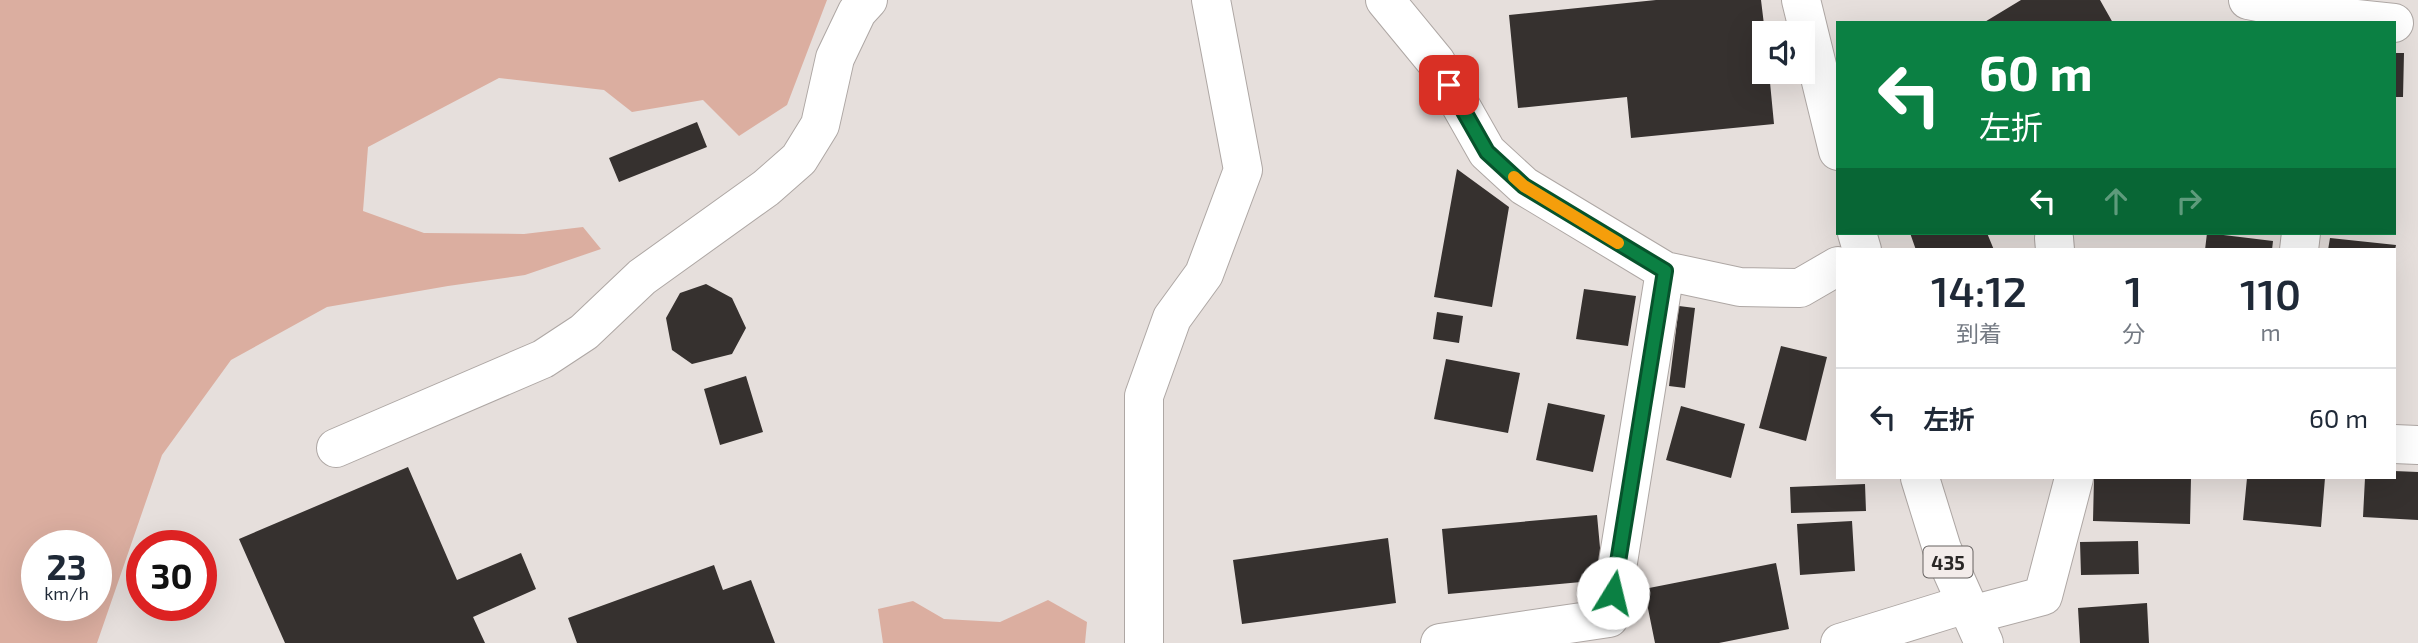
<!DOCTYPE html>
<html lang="ja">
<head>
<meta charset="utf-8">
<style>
  :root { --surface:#fff; --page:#f2f2f3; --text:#1f2937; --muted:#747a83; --line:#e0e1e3 }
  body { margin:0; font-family:"Exo 2","Noto Sans JP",sans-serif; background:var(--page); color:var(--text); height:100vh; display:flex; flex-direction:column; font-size:26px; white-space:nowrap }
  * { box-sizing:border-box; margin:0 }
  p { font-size:23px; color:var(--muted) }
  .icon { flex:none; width:38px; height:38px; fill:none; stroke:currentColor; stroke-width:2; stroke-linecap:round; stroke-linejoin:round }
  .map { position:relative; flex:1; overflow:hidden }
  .drawer { position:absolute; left:1836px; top:248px; width:560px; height:231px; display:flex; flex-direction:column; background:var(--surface); border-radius:0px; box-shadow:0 7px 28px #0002 }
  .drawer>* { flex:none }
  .hud { position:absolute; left:1836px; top:21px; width:560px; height:214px; border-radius:0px; box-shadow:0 7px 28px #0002; background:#0b8043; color:#fff; overflow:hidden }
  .fabs { position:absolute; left:1752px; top:21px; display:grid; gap:14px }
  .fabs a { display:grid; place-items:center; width:63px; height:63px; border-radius:0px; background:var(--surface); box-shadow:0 7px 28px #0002; font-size:35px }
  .speed { position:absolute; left:21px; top:530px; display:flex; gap:14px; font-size:35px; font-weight:700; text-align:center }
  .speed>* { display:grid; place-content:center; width:91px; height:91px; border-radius:50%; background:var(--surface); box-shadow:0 7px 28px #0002; line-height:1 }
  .speed small { font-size:18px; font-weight:400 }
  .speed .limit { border:10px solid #d22; background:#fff; color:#111 }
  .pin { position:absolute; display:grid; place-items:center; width:60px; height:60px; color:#fff; margin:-30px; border-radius:14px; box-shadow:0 4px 10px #0006 }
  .me { position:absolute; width:77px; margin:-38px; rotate:9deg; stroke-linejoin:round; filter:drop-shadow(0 0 5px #0008) }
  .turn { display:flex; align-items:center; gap:24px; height:147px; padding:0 28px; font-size:32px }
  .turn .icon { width:91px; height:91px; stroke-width:2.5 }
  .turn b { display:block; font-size:49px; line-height:60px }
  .lanes { display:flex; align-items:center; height:66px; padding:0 28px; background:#0003; justify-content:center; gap:35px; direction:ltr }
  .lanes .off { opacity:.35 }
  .eta { display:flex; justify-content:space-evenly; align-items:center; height:119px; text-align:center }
  .eta b { font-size:42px; font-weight:600; line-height:49px }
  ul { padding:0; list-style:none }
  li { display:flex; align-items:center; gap:21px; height:98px; padding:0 28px; border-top:2px solid var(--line) }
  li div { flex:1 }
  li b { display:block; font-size:26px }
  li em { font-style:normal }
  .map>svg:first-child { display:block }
  .green { fill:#dbaea0; fill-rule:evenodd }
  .building { fill:#36312f }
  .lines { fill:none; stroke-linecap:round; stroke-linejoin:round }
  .minor-casing { stroke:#aea7a4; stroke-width:40 }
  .trunk-casing { stroke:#aea7a4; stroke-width:40 }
  .minor { stroke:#fff; stroke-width:38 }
  .trunk { stroke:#fff; stroke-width:38 }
  .route-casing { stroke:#07532c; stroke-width:18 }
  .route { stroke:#0b8043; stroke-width:12 }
  .slow { stroke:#f59e0b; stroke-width:12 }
  .labels { text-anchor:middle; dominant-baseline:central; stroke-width:7; stroke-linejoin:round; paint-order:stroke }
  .shield { fill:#f3ecea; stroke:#666261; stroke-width:2 }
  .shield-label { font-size:19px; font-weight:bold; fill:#2a2726 }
</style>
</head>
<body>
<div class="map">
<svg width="2418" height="643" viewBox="0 0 2418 643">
  <rect width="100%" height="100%" fill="#e6dfdc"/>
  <path class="green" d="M0 0H827L787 105 739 136 703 100 632 112 604 90 499 78 368 147 363 211 424 233 524 234 583 227 601 249 525 275 448 286 327 307 231 360 162 455 97 643H0ZM37 546H96V606H37Z
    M1048 600 1087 622 1085 643H883L878 609 913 601 944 619 1000 622Z"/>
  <path class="building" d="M1656 0H1761L1765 33 1764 72H1769L1774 124 1631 138 1627 97 1518 108 1509 15Z
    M2021 0H2100L2113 23H1983Z
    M2394 53H2404L2403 97H2394Z
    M697 122 707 147 619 182 609 158Z
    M1457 169 1509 207 1492 307 1434 297Z
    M1910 233H1987L1994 250H1916Z
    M2207 233 2273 241 2272 250H2205Z
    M2330 238 2396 245 2395 250H2328Z
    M706 284 732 298 746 328 732 354 692 364 672 350 666 318 680 293Z
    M1584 289 1636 296 1628 346 1576 339Z
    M1679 306 1695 308 1685 388 1669 386Z
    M1437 312 1463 316 1459 343 1433 339Z
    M1781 346 1827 357 1806 441 1759 428Z
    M1446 359 1520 373 1508 433 1434 419Z
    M746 376 763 432 720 445 704 389Z
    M1548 403 1605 415 1593 472 1536 460Z
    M1681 406 1745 424 1731 478 1666 460Z
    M408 467 457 580 521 553 536 589 473 617 485 643H285L239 539Z
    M2394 471 2418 472V520L2363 517 2365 478H2394Z
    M2094 478H2191L2190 524 2093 521Z
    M2247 478H2325L2321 527 2243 520Z
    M1865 484 1866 511 1791 513 1790 487Z
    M1597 515 1603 580 1448 594 1442 529Z
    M1852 521 1855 571 1800 575 1797 524Z
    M1388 538 1396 603 1242 624 1233 560Z
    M2138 541 2139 574 2081 575 2080 542Z
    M1776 563 1789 629 1719 643H1655L1644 589Z
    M714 565 723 590 751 580 775 643H577L568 618Z
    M2147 603 2149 643H2080L2078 608Z"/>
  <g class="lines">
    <g class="minor-casing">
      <path id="minor" d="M1385 0 1436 62 1487 152 1524 186 1665 271 1740 287 1800 288 1838 266
        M2248 0 2329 16 2328 23
        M2329 16 2394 23
        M2054 238 2055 250
        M2299 250 2301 233
        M2394 444 2418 445
        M336 448 543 359 584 332 642 277 766 188 799 159 820 125 835 58 857 12 868 0
        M1971 615 2043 596 2074 478
        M1144 643V396L1172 318 1204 274 1243 170 1211 0
        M1440 643 1609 618 1665 271
        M1840 643 1966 604"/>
    </g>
    <g class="trunk-casing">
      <path id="trunk" d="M1801 0 1838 151
        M1857 233 1862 250
        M1920 478 1942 549 1984 643"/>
    </g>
    <use href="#minor" class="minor"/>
    <use href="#trunk" class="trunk"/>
  </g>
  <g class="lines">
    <g class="route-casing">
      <path id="route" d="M1449 85 1487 152 1524 186 1665 271 1613 593"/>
    </g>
    <use href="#route" class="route"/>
    <path class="slow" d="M1514 177 1524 186 1618 243"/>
  </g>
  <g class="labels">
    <rect class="shield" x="1923.5" y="546.5" width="49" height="31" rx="5"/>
    <g class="shield-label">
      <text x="1948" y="562">435</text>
    </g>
  </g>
</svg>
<div class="fabs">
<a><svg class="icon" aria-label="sound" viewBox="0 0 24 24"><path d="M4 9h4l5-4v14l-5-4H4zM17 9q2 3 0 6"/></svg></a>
</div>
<div class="speed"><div>23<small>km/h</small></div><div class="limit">30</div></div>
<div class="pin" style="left:1449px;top:85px;background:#d93025"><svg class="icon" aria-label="arrive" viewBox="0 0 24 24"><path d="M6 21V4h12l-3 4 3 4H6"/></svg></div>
<svg class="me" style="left:1613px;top:593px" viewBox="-20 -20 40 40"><circle r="19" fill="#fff"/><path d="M0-13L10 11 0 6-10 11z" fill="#0b8043"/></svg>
<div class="hud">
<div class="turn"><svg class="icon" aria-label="left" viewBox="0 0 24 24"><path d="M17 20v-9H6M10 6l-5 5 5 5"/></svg><div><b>60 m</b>左折</div></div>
<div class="lanes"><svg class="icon" aria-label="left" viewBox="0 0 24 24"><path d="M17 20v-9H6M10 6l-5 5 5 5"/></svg><svg class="icon off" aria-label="ahead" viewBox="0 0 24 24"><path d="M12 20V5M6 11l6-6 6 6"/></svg><svg class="icon off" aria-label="right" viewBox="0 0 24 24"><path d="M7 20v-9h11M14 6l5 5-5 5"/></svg></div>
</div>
<section class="drawer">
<div class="eta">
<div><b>14:12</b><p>到着</p></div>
<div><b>1</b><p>分</p></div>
<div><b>110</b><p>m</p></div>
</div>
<ul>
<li><svg class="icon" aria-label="left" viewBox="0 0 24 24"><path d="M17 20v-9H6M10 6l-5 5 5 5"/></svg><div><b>左折</b></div><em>60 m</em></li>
</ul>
</section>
</div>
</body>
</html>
